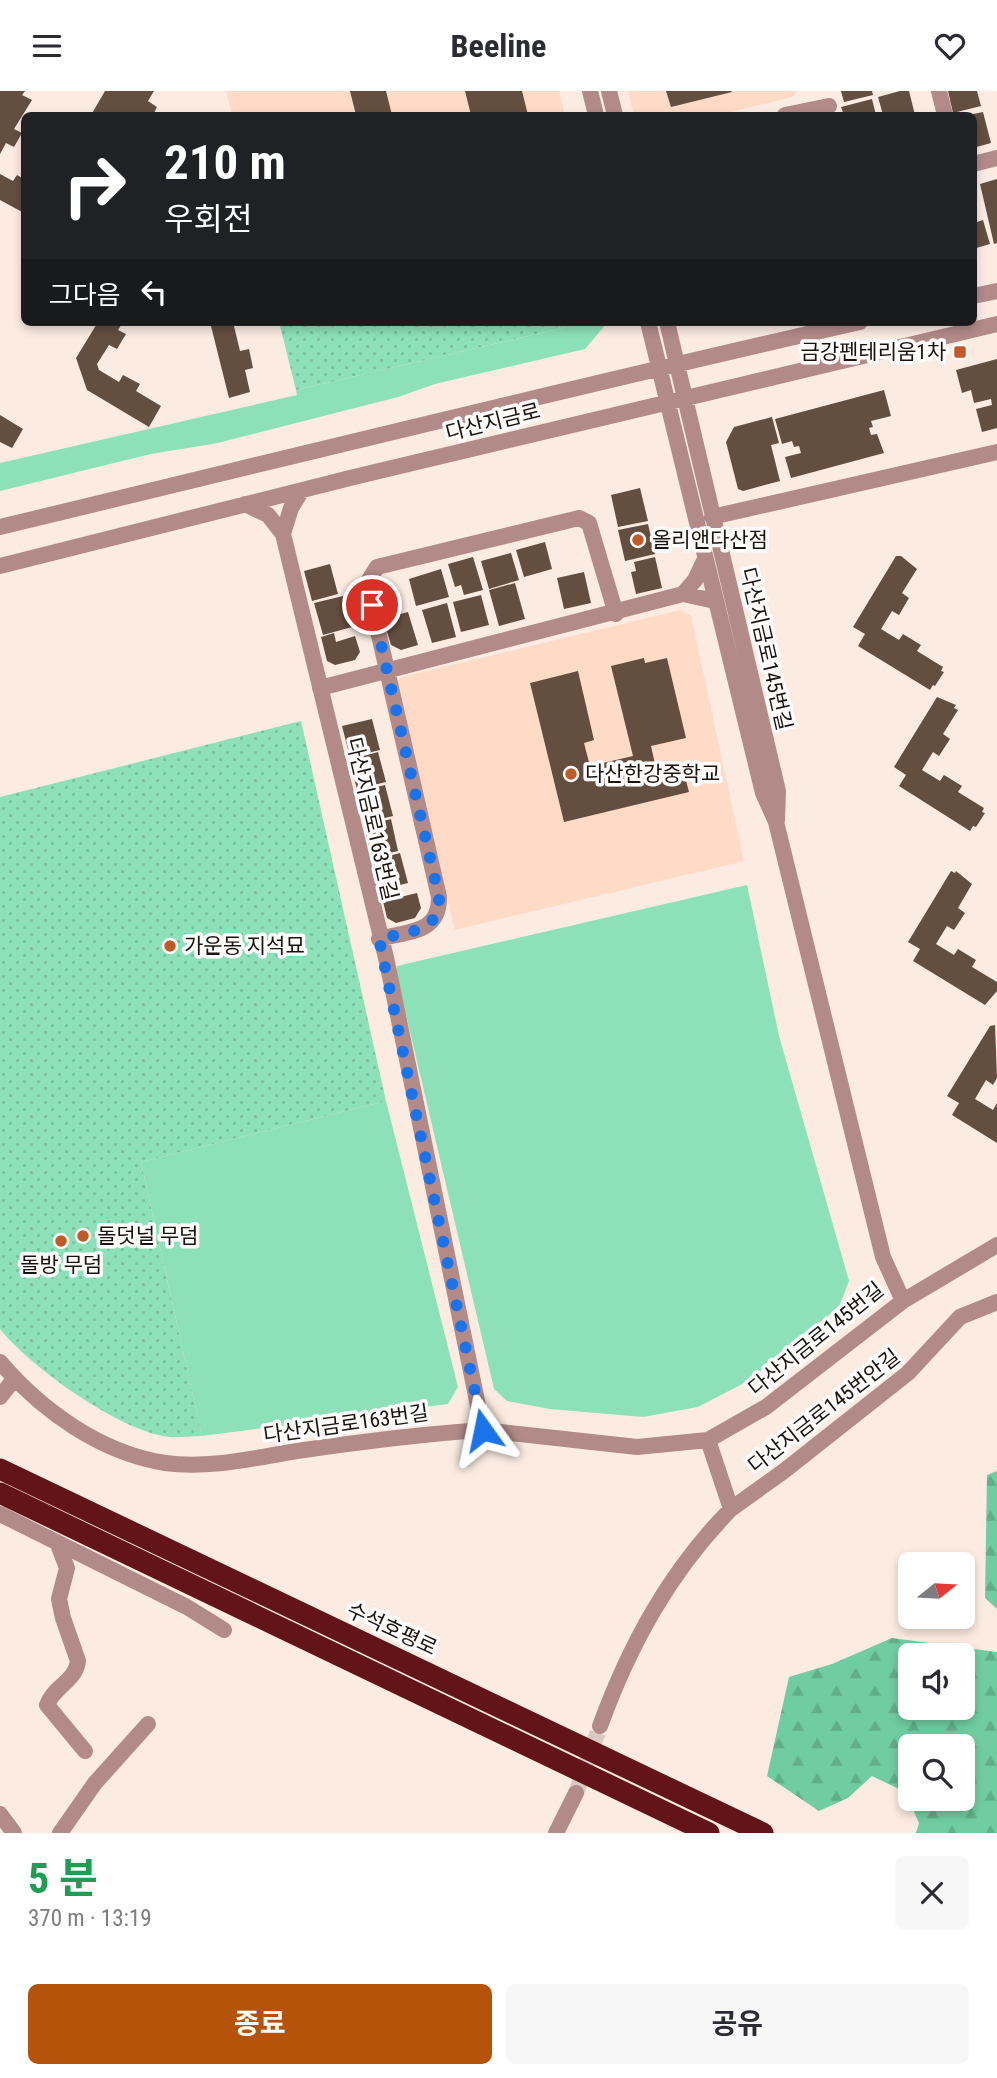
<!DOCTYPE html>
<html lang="ko">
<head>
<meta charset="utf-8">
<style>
  :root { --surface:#fff; --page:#f7f7f7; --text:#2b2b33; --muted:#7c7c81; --accent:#b45309 }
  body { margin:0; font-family:"Roboto Condensed","Noto Sans KR",sans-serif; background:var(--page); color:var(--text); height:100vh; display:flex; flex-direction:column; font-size:26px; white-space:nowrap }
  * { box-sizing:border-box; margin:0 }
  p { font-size:23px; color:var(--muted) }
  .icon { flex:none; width:38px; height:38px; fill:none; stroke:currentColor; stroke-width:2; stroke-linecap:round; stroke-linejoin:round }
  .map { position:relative; height:1742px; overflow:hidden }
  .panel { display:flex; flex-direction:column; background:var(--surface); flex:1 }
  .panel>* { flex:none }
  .top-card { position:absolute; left:21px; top:21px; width:956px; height:214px; border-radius:10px; box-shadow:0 4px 10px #0003; background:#202124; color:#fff; overflow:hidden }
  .needle { width:46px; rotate:72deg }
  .controls { position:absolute; left:898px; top:1461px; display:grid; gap:14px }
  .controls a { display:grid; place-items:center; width:77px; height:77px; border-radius:10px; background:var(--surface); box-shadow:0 4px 10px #0003; font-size:35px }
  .pin { position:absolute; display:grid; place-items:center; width:60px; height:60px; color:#fff; margin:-30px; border:4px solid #fff; border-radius:50%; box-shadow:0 2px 7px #0007 }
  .me { position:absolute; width:77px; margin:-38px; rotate:348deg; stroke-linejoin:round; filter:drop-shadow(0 0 5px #0008) }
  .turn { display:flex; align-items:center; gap:24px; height:147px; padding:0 28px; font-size:32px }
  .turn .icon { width:91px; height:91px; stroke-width:2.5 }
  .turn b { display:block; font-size:49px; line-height:60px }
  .then { display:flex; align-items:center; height:66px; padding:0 28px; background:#0003; gap:14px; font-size:26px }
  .round { display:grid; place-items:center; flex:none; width:74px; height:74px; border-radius:10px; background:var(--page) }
  .overview { display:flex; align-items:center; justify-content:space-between; height:119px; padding:0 28px }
  h1 { font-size:42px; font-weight:700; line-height:52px; color:#1e9e55 }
  .cta { display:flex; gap:14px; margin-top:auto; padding:14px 28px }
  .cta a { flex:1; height:80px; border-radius:10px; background:var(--accent); color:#fff; font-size:28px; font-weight:700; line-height:80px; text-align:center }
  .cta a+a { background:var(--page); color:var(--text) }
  header { display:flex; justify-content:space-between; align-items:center; height:91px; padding:0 28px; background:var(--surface); font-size:32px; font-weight:700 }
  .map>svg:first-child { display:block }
  .built { fill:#fddbc6 }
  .grass { fill:#8de1b8 }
  .forest { fill:url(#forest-firs); fill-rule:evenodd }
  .park { fill:url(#park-dots) }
  .building { fill:#644e40 }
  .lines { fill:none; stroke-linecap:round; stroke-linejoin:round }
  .minor-tunnel { stroke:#d9cac1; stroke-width:16; stroke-dasharray:16 8; stroke-linecap:butt }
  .minor { stroke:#b28a88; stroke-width:16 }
  .highway { stroke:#621419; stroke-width:21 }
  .route { stroke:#1a73e8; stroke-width:12; stroke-dasharray:0 21.6 }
  .poi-dot { fill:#c05b28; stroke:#fcfcfc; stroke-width:2.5 }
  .labels { text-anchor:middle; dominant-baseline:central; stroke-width:7; stroke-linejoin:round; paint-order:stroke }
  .poi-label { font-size:21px; fill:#1a120c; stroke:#fcfcfc; text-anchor:start }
  .street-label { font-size:21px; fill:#1a120c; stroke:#fcfcfc }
</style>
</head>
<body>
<header><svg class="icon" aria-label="menu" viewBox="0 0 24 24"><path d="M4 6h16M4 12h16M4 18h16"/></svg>Beeline<svg class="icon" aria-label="heart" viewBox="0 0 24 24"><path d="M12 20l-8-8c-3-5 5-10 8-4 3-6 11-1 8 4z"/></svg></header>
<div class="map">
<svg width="997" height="1742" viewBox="0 0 997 1742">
  <defs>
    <pattern id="forest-firs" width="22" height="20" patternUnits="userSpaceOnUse" patternTransform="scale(1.75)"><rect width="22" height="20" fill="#70cda1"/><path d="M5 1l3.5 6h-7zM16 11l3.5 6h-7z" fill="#60af89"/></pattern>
    <pattern id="park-dots" width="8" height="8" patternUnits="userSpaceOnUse" patternTransform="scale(1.75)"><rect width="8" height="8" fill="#8de1b8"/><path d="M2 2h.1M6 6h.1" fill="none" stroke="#79c09d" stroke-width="1.8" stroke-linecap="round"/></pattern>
  </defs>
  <rect width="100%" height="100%" fill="#fbebe1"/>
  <path class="built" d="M226 0H559L565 24H232Z
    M628 0H797L792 6 718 24H634Z
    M681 519 691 525 744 770 455 839 395 596 401 586Z"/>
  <path class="grass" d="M588 231H608L585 258 435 293 398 306 218 352 151 363 0 400V372L297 304 296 299Z
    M747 794 779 945 849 1190 839 1216 748 1290 698 1316 643 1326 550 1318 507 1310 494 1298 396 881 397 875Z
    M386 1010 458 1296 448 1313 202 1345 141 1071Z"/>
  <path class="forest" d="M997 1380V1518L985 1507 987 1384Z
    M892 1547 997 1561V1742H916L919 1732 905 1701 872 1685 848 1707 819 1720 767 1685 789 1586 832 1573ZM962 1564V1617H910V1564ZM910 1656H962V1708H910Z"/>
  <path class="park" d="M279 231H588L296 299Z
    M301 630 386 1010 141 1071 202 1345C191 1345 180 1347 169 1346 121 1341 29 1275 0 1238V706Z"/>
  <path class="building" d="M0 0H25L22 4 32 9 14 38 22 42 14 56 6 52 0 63Z
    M105 0H154L148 10 157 16 153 24H91Z
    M350 0H386L392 24H356Z
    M465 0H522L528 24H471Z
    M666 0H731L732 1 671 16Z
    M841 0H872L873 4 844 11Z
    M900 0H909L915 24H883L878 6Z
    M948 0H977L981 15 953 22Z
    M872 8 876 24H844L841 16Z
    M983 21 991 52 973 57V23Z
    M0 83 13 90 17 84 24 88V122L0 109Z
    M997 88V152L994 153 980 93Z
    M973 121 977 131 983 129 990 153 973 158Z
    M98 231H123L118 239 126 243 117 258 109 254 97 273 99 279 119 291 123 284 140 293 136 300 161 315 149 336 87 299 76 267Z
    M210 231H233L240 260 249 258 253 277 245 279 250 301 229 307Z
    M997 268V337L982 341 976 318 992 314 991 308 974 312 971 299 962 302 956 279Z
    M884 299 891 325 871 330 873 336 869 337 871 344 877 343 884 362 791 387 785 366 801 362 799 355 794 356 792 350 782 353 775 328Z
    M0 324 23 338 12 357 0 351Z
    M772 326 779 352 771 354 780 390 743 400 738 398 726 351 734 336Z
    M640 397 648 430 618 436 611 404Z
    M648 433 655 463 625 470 618 439Z
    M545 451 552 478 524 486 516 459Z
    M511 462 519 489 489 498 481 470Z
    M896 465H901L917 478 902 502 909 507 899 524 892 520 881 538 899 549 903 543 921 554 917 560 943 576 941 580 944 581 935 595 933 594 930 599 858 555 865 543 853 536Z
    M473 466 483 499 464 504 461 494 455 496 448 473Z
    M655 466 662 497 636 503 631 481 636 480 634 471Z
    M330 473 338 503 312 510 304 480Z
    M441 478 449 506 416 515 409 488Z
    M584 481 591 512 564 518 557 487Z
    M515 492 525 528 499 535 489 499Z
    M481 504 489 534 461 541 453 511Z
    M343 505 352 536 323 544 314 512Z
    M447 512 456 546 432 552 422 519Z
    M408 521 418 554 401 559 391 554 383 528Z
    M334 542 336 551 355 545 360 561 355 569 335 574 327 570 321 546Z
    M644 567 645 572 667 567 686 647 651 655 656 677 681 671 689 701 564 731 530 592 578 580 594 649 584 652 590 675 633 665 611 575Z
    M937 606 956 614 954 617 958 619 943 643 950 648 939 665 933 661 922 679 940 690 944 684 962 695 958 701 984 717 982 721 985 722 976 736 973 735 970 740 899 695 906 684 894 676Z
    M372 628 380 659 350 666 342 635Z
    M378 661 386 691 357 698 349 669Z
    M385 694 393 725 364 732 357 701Z
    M391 728 398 760 372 766 364 735Z
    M400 762 408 792 380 799 373 769Z
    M951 780 955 782 956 780 972 793 958 817 965 822 954 839 947 835 936 853 954 864 958 858 976 869 972 876 997 891V900L985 914 913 870 920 858 908 851Z
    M394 799 396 807 417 802 421 817 415 827 396 832 387 827 381 802Z
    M995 934 997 987 993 994 986 989 975 1008 993 1019 997 1012V1052L952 1024 959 1012 947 1005 990 935Z"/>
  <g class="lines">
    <path class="minor-tunnel" d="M576 1702 600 1635"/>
    <path class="minor" d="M590 0 596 24
      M609 0 615 24
      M939 0 945 24
      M785 24 829 15
      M973 73 997 67
      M973 205 997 200
      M648 231 763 702 776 731 883 1166 903 1210
      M667 231 778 700 777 729
      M245 413 268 424 283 443 291 417 302 399
      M712 426 997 361
      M0 436C287 367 573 296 860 231
      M704 470 695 489 683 503 715 510
      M0 475 354 386 997 233
      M320 597 683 503
      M379 848C409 840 440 842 439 806L367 492 377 476 579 427 589 432 616 523
      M0 1271C42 1320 101 1362 165 1372 209 1378 254 1367 297 1360 359 1351 421 1343 483 1339L387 871 283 443
      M0 1306 14 1288
      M483 1339 637 1356 708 1349 766 1316 903 1210 997 1154
      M708 1349 731 1418 784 1380 908 1282 960 1226 997 1211
      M0 1423 187 1516 224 1539
      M57 1451 67 1477 59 1508 63 1527 78 1570C76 1590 53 1596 47 1614L85 1660
      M600 1635C630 1553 670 1480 731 1418
      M0 1723 14 1742
      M60 1742 95 1692 148 1633
      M556 1742 576 1702"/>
    <path class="highway" d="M0 1378 763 1742
      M0 1402 709 1742"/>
  </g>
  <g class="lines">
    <path class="route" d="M372 514 439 806C440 842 409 840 379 848L483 1339"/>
  </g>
  <g class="poi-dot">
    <rect x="953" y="254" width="14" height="14" rx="3.5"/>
    <circle cx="638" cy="449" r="7"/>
    <circle cx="571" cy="683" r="7"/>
    <circle cx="170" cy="855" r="7"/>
    <circle cx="83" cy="1145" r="7"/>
    <circle cx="61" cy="1150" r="7"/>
  </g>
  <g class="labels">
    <g class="poi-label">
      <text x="946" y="261" text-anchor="end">금강펜테리움1차</text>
      <text x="652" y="449">올리앤다산점</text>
      <text x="585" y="683">다산한강중학교</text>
      <text x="184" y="855">가운동 지석묘</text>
      <text x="97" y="1145">돌덧널 무덤</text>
      <text x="61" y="1174" text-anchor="middle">돌방 무덤</text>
    </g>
    <g class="street-label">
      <text transform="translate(493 331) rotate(-14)">다산지금로</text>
      <text transform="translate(766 558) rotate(77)">다산지금로145번길</text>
      <text transform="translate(372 728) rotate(77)">다산지금로163번길</text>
      <text transform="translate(816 1248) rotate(-39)">다산지금로145번길</text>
      <text transform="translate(824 1320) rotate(-38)">다산지금로145번안길</text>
      <text transform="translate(346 1333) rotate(-8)">다산지금로163번길</text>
      <text transform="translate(392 1538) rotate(25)">수석호평로</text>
    </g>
  </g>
</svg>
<div class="controls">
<a><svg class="needle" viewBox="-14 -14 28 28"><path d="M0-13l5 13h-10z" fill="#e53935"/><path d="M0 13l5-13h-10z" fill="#7c7c81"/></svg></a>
<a><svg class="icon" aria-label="sound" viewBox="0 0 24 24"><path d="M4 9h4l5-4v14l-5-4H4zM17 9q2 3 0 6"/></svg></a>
<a><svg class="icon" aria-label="search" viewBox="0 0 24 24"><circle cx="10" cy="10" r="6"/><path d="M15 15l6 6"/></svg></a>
</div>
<div class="pin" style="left:372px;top:514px;background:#d93025"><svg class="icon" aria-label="arrive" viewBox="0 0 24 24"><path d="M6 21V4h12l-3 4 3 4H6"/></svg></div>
<svg class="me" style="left:483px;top:1339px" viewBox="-20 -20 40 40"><path d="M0-17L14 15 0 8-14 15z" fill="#1a73e8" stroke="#fff" stroke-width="4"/></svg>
<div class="top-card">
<div class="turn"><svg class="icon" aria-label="right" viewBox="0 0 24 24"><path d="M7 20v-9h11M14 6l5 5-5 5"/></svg><div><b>210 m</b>우회전</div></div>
<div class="then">그다음<svg class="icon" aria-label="left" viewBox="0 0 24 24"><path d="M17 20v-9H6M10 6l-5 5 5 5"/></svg></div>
</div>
</div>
<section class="panel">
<div class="overview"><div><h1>5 분</h1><p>370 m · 13:19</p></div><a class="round"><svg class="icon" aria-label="close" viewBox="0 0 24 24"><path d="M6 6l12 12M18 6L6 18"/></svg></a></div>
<div class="cta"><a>종료</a><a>공유</a></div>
</section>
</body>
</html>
